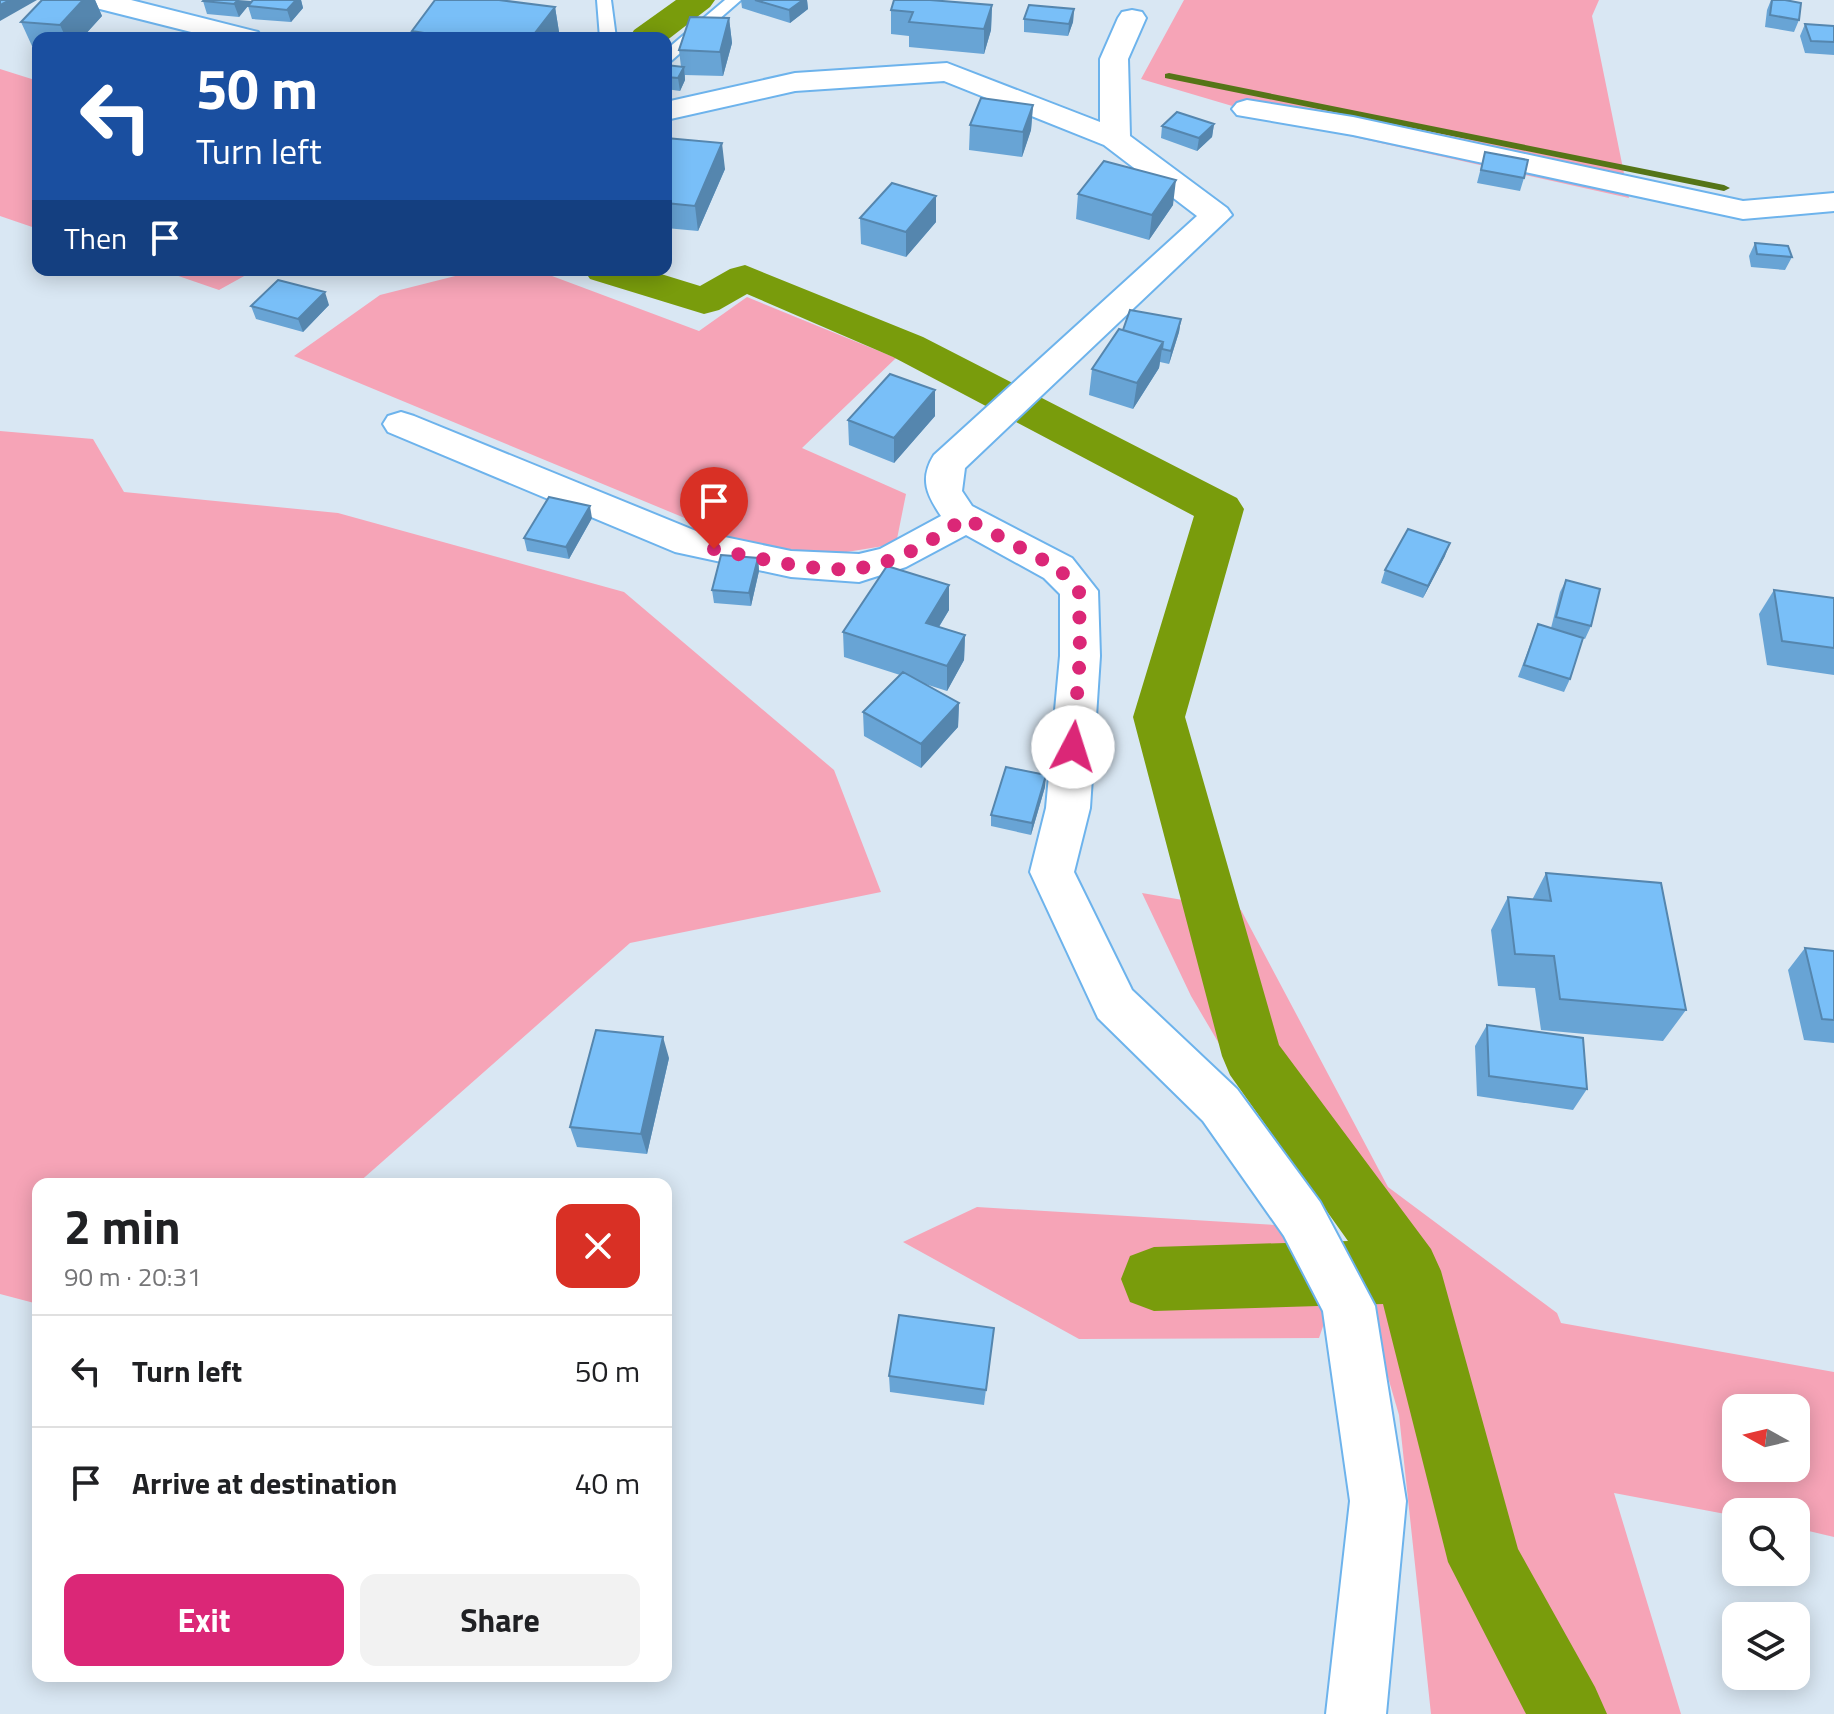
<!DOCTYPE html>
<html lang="en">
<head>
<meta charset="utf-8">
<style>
  :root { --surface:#fff; --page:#f2f2f2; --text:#202124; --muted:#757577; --line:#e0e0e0; --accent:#db2777 }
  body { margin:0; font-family:"Titillium Web",sans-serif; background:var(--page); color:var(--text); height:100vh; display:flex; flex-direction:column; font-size:30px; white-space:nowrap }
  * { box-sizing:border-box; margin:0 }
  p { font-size:26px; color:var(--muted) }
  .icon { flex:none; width:44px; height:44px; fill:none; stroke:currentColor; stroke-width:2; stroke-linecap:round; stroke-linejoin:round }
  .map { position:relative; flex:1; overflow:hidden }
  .sheet { position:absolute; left:32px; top:1178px; width:640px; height:504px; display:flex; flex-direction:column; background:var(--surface); border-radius:16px; box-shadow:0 4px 20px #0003 }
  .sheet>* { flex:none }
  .banner { position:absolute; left:32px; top:32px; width:640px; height:244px; border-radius:16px; box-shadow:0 4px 20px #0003; background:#1a4fa0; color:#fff; overflow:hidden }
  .needle { width:52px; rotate:278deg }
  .controls { position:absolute; left:1722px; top:1394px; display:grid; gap:16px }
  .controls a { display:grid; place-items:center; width:88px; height:88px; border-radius:16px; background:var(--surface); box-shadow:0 4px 20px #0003; font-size:40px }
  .pin { position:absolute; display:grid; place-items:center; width:68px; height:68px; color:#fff; margin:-82px -34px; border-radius:50% 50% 50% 0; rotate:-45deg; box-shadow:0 0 8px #0007 }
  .pin .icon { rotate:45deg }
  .me { position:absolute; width:88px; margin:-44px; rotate:5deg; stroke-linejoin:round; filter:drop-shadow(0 0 6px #0008) }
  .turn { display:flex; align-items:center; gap:28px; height:168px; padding:0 32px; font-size:36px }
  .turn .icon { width:104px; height:104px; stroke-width:2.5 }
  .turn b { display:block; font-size:56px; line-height:68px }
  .then { display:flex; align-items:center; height:76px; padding:0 32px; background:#0003; gap:16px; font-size:30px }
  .round { display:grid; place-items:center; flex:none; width:84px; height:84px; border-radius:16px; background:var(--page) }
  .headline { display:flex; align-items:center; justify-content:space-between; height:136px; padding:0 32px }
  h1 { font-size:48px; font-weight:700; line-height:60px }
  .primary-button { display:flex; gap:16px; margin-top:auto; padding:16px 32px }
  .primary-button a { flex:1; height:92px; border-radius:16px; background:var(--accent); color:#fff; font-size:32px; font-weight:700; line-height:92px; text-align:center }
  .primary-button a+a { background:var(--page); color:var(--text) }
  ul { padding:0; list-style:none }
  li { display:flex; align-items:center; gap:24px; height:112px; padding:0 32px; border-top:2px solid var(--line) }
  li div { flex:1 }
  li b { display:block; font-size:30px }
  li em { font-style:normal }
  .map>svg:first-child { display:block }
  .green { fill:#f6a4b7; fill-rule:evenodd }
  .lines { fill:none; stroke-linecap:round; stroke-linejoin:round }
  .stream { fill:#557517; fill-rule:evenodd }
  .canal { fill:#799c0c; fill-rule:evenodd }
  .service-casing { stroke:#6db3ec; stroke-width:4 }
  .minor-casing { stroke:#6db3ec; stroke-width:4 }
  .tertiary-casing { stroke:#6db3ec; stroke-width:4 }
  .service { fill:#fff; fill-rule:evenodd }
  .minor { fill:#fff; fill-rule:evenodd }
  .tertiary { fill:#fff; fill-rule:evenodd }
  .wall { fill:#68a4d5 }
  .shaded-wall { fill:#5586ae }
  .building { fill:#79bff8; stroke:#5586ae; stroke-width:2 }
  .route { stroke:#db2777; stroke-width:14; stroke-dasharray:0 25.2 }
</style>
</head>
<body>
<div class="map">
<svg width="1834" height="1714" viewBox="0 0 1834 1714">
  <rect width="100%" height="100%" fill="#d9e7f3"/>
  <path class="green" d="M1184 0H1599L1592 16 1629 198 1286 122 1141 79Z
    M0 69 38 81V229L0 216Z
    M161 270H255L219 290Z
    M479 270H536L699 331 747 297 896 358 802 448 906 494 896 544 822 556 733 538 294 356 380 295Z
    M0 431 93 439 124 492 338 513 624 592 834 770 881 892 630 943 357 1184H38V1304L0 1294Z
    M1142 893 1241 910 1388 1187 1557 1313 1561 1323 1834 1372V1537L1796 1528V1512H1736V1516L1614 1493 1681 1714H1431L1399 1415 1346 1233 1294 1143 1234 1069 1191 996ZM1736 1408H1796V1468H1736Z
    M977 1207 1291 1226 1330 1306 1319 1338 1079 1339 903 1242Z"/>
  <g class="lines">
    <path class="stream" d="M1169 73 1724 185 1730 188 1724 191 1165 78V74Z"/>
    <path class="canal" d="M676 0H715L710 7 666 41V38H629L634 30Z
      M745 265 923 337 1237 498 1244 509 1185 717 1279 1045 1431 1249 1441 1271 1518 1549 1595 1687 1607 1714H1526L1448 1562 1383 1304 1154 1311 1130 1302 1121 1279 1130 1256 1154 1247 1348 1241 1230 1075 1222 1056 1133 717 1194 516 893 357 747 294 719 310 704 314 590 279 584 270H648L700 286 730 269Z"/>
    <g class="service-casing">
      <path id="service" d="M597 0H611L616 38H600Z
        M725 0H741L671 61 666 63V50Z"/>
    </g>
    <g class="minor-casing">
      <path id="minor" d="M1132 10 1142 12 1146 18 1128 59 1130 136 1227 208 1232 215 965 468 962 491 972 506 1072 558 1098 591 1100 656 1090 808 1074 872 1132 990 1237 1089 1320 1202 1375 1306 1406 1501 1386 1714H1326L1350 1501 1323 1311 1284 1236 1203 1121 1098 1018 1030 872 1046 808 1060 656V594L1044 578 966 535 906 567 859 582 791 577 675 552 388 432 383 424 388 416 401 412 414 416 696 531 791 551 859 554 880 549 941 516C927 495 919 479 934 455L1197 216 1104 145 944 81 795 91 666 120V102L795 73 947 63 1100 122V59L1118 18 1122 12Z
        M1247 100 1353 117 1743 201 1834 193V211L1743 219 1353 135 1237 115 1232 109 1237 103Z"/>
    </g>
    <g class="tertiary-casing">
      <path id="tertiary" d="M84 0H131L258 32 262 38H215L88 6Z"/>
    </g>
    <use href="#service" class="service"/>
    <use href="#minor" class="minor"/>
    <use href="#tertiary" class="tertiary"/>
  </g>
  <path class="wall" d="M42 0H95L102 16 82 38H38V47L32 46 21 22Z
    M253 0H301L303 8 291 22 252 19 248 6Z
    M741 0H807L808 9 790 23 742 8Z
    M1771 0H1785L1799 20 1794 32 1765 27 1767 10Z
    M203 1H252L239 17 207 14Z
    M992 5 991 30 984 54 909 47V36L891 34V10Z
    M555 7 559 32 554 38H414L412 31Z
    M1074 9 1073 22 1068 36 1024 32V19Z
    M729 18 732 43 723 76 685 75V80L680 91 666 89V65L681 67 679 50Z
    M1805 24 1834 26V55L1805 53 1800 36Z
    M1033 105 1031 130 1022 157 969 150 970 125Z
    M1214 124 1212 137 1197 151 1161 138 1162 126Z
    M666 138 725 169 698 231 666 228Z
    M1485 152 1524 178 1520 191 1477 183Z
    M1078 194 1173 205 1149 240 1076 219Z
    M860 218 936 222 906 257 861 244Z
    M1755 243 1792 257 1785 270 1751 267 1749 256Z
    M329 305 303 332 256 319 251 306Z
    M1181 319 1179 332 1169 364 1160 362 1159 368 1133 409 1089 395 1092 369 1123 330Z
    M935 390V416L894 463 849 445 848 420Z
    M592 518 569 559 527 551 524 538Z
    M1445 556 1423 598 1381 583 1385 570Z
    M758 558 759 571 751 606 714 603 712 590Z
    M1566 580 1591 626 1585 639 1578 637 1570 679 1564 692 1518 677 1538 624 1551 628 1560 592Z
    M949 585V610L939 627 965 635 964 660 947 691 922 683 959 703 958 727 921 768 864 736 863 712 900 675 844 657 843 632Z
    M1774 590 1834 598V675L1767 665 1759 614Z
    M1045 787 1031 835 991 826V815Z
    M1546 873 1686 1010 1663 1041 1541 1030 1535 988 1498 986 1491 930 1508 897 1532 900Z
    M1805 948 1834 951V1043L1804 1040 1788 970Z
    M1487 1025 1587 1089 1573 1110 1477 1096 1475 1046Z
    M669 1058 647 1154 577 1147 570 1127Z
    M994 1328 984 1405 890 1392 889 1376Z"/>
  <path class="shaded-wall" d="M10 0H37L0 21V5Z
    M83 0H95L102 16 82 38H66L60 25Z
    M238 0 252 1 239 17 234 4Z
    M296 0H301L303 8 291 22 287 10Z
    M803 0H807L808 9 790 23 789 10Z
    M992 5 991 30 984 54V29Z
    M555 7 559 32 554 38H531Z
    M1074 9 1073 22 1068 36 1069 24Z
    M729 18 732 43 723 76 720 52Z
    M684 67 685 80 680 91 678 78Z
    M1033 105 1031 130 1022 157 1023 132Z
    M1214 124 1212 137 1197 151 1199 138Z
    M722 143 725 169 698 231 695 206Z
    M1176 180 1173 205 1149 240 1152 215Z
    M936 196V222L906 257V232Z
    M325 292 329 305 303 332 298 319Z
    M1181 319 1179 332 1169 364 1171 351Z
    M1163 342 1159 368 1133 409 1137 383Z
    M935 390V416L894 463V438Z
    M590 506 592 518 569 559 566 547Z
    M1450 543 1445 556 1423 598 1428 586Z
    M758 558 759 571 751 606 749 593Z
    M949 585V610L926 648V623Z
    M965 635 964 660 947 691V666Z
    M959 703 958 727 921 768V744Z
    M1046 775 1045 787 1031 835 1032 823Z
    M663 1037 669 1058 647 1154 641 1134Z"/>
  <path class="building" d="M0 0H10L0 5Z
    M42 0H83L60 25 21 22Z
    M204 0H238L234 4 203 1Z
    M253 0H296L287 10 248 6Z
    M435 0H499L555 7 531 38H454L412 31Z
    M755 0H803L789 10Z
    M894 0H930L992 5 984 29 909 22 913 12 891 10Z
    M1772 0H1785L1801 3 1799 20 1770 15Z
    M1029 5 1074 9 1069 24 1024 19Z
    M690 17 729 18 720 52 679 50Z
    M1805 24 1834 26V42L1811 41Z
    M666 65 684 67 678 78 666 77Z
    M981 98 1033 105 1023 132 970 125Z
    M1177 112 1214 124 1199 138 1162 126Z
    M666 138 722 143 695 206 666 203Z
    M1485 152 1528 160 1524 178 1481 170Z
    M1104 161 1176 180 1152 215 1078 194Z
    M892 183 936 196 906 232 860 218Z
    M1755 243 1788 246 1792 257 1757 254Z
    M278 280 325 292 298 319 251 306Z
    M1130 310 1181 319 1171 351 1162 349 1163 342 1123 330Z
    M1119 329 1163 342 1137 383 1092 369Z
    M890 374 935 390 894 438 848 420Z
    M549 497 590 506 566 547 524 538Z
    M1408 529 1450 543 1428 586 1385 570Z
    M721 555 758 558 749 593 712 590Z
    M887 566 949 585 926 623 965 635 947 666 843 632Z
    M1566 580 1600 589 1591 626 1556 617Z
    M1774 590 1834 598V648L1782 641Z
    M1538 624 1583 638 1570 679 1524 665Z
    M903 672 959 703 921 744 863 712Z
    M1006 767 1046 775 1032 823 991 815Z
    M1546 873 1661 883 1686 1010 1560 999 1554 956 1515 954 1508 897 1551 901Z
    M1805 948 1834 951V1020L1822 1019Z
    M1487 1025 1583 1038 1587 1089 1489 1076Z
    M596 1030 663 1037 641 1134 570 1127Z
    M899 1315 994 1328 986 1390 889 1376Z"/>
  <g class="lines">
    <path class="route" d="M714 549C754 557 820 574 860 568 897 563 935 539 965 518L1058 568 1079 591 1080 656 1073 747"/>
  </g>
</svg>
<div class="controls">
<a><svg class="needle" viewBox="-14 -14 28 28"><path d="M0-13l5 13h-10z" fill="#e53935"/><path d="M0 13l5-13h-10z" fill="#757577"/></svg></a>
<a><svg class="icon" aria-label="search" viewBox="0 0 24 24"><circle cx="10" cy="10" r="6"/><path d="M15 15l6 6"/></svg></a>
<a><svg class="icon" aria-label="layers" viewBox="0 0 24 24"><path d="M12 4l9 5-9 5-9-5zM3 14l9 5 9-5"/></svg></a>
</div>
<div class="pin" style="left:714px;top:549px;background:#d93025"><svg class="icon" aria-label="arrive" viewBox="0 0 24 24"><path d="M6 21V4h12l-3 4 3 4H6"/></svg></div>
<svg class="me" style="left:1073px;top:747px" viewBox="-20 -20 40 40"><circle r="19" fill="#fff"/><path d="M0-13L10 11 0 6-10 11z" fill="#db2777"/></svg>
<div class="banner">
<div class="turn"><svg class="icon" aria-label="left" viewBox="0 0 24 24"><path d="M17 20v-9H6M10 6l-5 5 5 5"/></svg><div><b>50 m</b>Turn left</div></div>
<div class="then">Then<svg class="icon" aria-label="arrive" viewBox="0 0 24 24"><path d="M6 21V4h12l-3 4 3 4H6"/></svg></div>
</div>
<section class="sheet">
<div class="headline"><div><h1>2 min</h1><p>90 m · 20:31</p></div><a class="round" style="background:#d93025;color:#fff"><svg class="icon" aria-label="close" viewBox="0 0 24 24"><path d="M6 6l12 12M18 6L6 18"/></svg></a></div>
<ul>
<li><svg class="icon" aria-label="left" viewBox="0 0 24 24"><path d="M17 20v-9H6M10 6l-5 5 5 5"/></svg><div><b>Turn left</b></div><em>50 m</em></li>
<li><svg class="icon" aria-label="arrive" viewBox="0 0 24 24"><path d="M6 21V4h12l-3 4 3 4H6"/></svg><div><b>Arrive at destination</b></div><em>40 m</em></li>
</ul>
<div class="primary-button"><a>Exit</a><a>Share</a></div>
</section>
</div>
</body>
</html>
